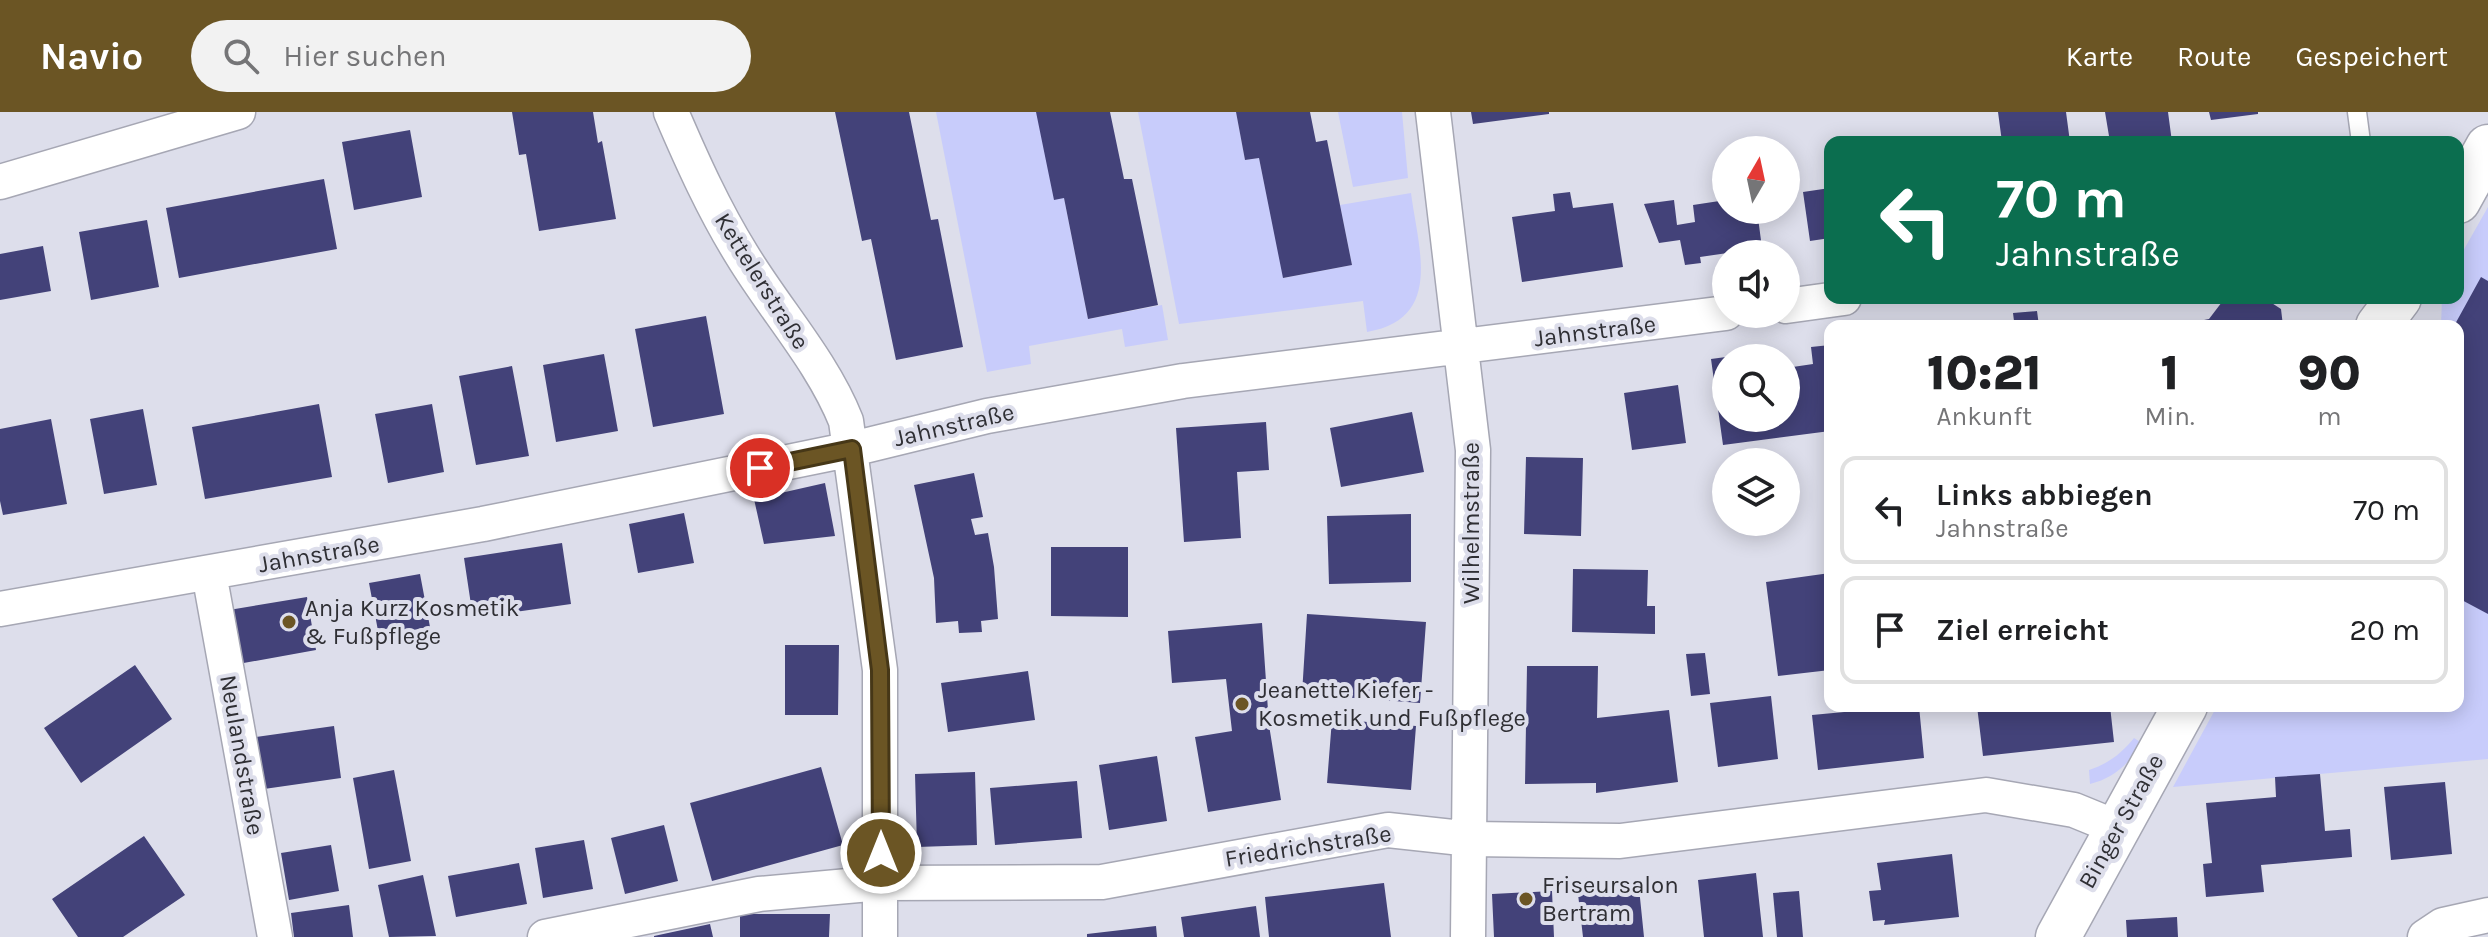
<!DOCTYPE html>
<html lang="de">
<head>
<meta charset="utf-8">
<style>
  :root { --surface:#fff; --page:#f2f2f2; --text:#202124; --muted:#757577; --line:#e0e0e0; --accent:#6b5524 }
  body { margin:0; font-family:Karla,sans-serif; background:var(--page); color:var(--text); height:100vh; display:flex; flex-direction:column; font-size:30px; white-space:nowrap }
  * { box-sizing:border-box; margin:0 }
  p { font-size:26px; color:var(--muted) }
  .icon { flex:none; width:44px; height:44px; fill:none; stroke:currentColor; stroke-width:2; stroke-linecap:round; stroke-linejoin:round }
  .map { position:relative; flex:1; overflow:hidden }
  .drawer { position:absolute; left:1824px; top:208px; width:640px; height:392px; display:flex; flex-direction:column; background:var(--surface); border-radius:16px; box-shadow:0 4px 20px #0003 }
  .drawer>* { flex:none }
  .top-card { position:absolute; left:1824px; top:24px; width:640px; height:168px; border-radius:16px; box-shadow:0 4px 20px #0003; background:#0b6e4f; color:#fff; overflow:hidden }
  .needle { width:52px; rotate:9deg }
  .fabs { position:absolute; left:1712px; top:24px; display:grid; gap:16px }
  .fabs a { display:grid; place-items:center; width:88px; height:88px; border-radius:50%; background:var(--surface); box-shadow:0 4px 20px #0003; font-size:40px }
  .pin { position:absolute; display:grid; place-items:center; width:68px; height:68px; color:#fff; margin:-34px; border:4px solid #fff; border-radius:50%; box-shadow:0 2px 8px #0007 }
  .me { position:absolute; width:88px; margin:-44px; rotate:0deg; stroke-linejoin:round; filter:drop-shadow(0 0 6px #0008) }
  .turn { display:flex; align-items:center; gap:28px; height:168px; padding:0 40px; font-size:36px }
  .turn .icon { width:104px; height:104px; stroke-width:2.5 }
  .turn b { display:block; font-size:56px; line-height:68px }
  .eta { display:flex; justify-content:space-evenly; align-items:center; height:136px; text-align:center }
  .eta b { font-size:48px; font-weight:800; line-height:56px }
  ul { padding:0; list-style:none }
  li { display:flex; align-items:center; gap:24px; height:108px; margin:0 16px 12px; padding:0 24px; border:4px solid var(--line); border-radius:16px }
  li div { flex:1 }
  li b { display:block; font-size:30px }
  li em { font-style:normal }
  header { display:flex; align-items:center; gap:48px; box-sizing:border-box; height:112px; padding:0 40px; background:var(--accent); color:#fff }
  header strong { font-size:38px }
  nav { display:flex; gap:44px; margin-inline-start:auto; font-size:28px }
  .search { width:560px; height:72px; background:var(--page); display:flex; align-items:center; gap:20px; box-sizing:border-box; padding:0 28px; border-radius:44px; color:var(--muted); font-size:30px }
  .map>svg:first-child { display:block }
  .green { fill:#c8ccfb }
  .building { fill:#434279 }
  .lines { fill:none; stroke-linecap:round; stroke-linejoin:round }
  .lane-casing { stroke:#a6a7b4; stroke-width:21 }
  .street-casing { stroke:#a6a7b4; stroke-width:37 }
  .secondary-casing { stroke:#a6a7b4; stroke-width:47 }
  .lane { stroke:#fff; stroke-width:18 }
  .street { stroke:#fff; stroke-width:34 }
  .secondary { stroke:#fff; stroke-width:44 }
  .route-casing { stroke:#463717; stroke-width:20 }
  .route { stroke:#6b5524; stroke-width:14 }
  .poi-dot { fill:#6b5524; stroke:#dddeeb; stroke-width:3 }
  .labels { text-anchor:middle; dominant-baseline:central; stroke-width:8; stroke-linejoin:round; paint-order:stroke }
  .street-label { font-size:24px; fill:#2f2f34; stroke:#dddeeb }
  .poi-label { font-size:24px; fill:#2f2f34; stroke:#dddeeb; text-anchor:start }
</style>
</head>
<body>
<header>
<strong>Navio</strong>
<div class="search"><svg class="icon" aria-label="search" viewBox="0 0 24 24"><circle cx="10" cy="10" r="6"/><path d="M15 15l6 6"/></svg>Hier suchen</div>
<nav><a>Karte</a><a>Route</a><a>Gespeichert</a></nav>
</header>
<div class="map">
<svg width="2488" height="825" viewBox="0 0 2488 825">
  <rect width="100%" height="100%" fill="#dddeeb"/>
  <path class="green" d="M936 0H1036L1064 86 1088 207 1162 193 1168 228 1125 235 1122 217 1029 234 1031 252 987 260Z
    M1138 0H1236L1245 48 1259 46 1284 166 1352 153 1340 93 1411 81C1418 136 1444 207 1367 220L1363 189 1179 212Z
    M1338 0H1402L1408 66 1353 75Z
    M2488 95V647L2173 675 2217 594H2458V214H2441L2442 186H2458V148Z
    M2134 626 2142 631C2129 652 2114 666 2090 672L2089 658C2108 652 2122 641 2134 626Z"/>
  <path class="building" d="M512 0H593L598 31 602 29 616 107 539 119 526 42 519 43Z
    M835 0H909L931 108 938 107 963 235 896 248 871 127 862 129Z
    M1036 0H1110L1124 67H1132L1158 193 1088 207 1064 86 1054 88Z
    M1236 0H1310L1316 30 1327 28 1352 153 1283 166 1259 46 1245 48Z
    M1471 0H1549V2L1473 12Z
    M1998 0H2066L2070 30H2002Z
    M2105 0H2168L2172 30H2110Z
    M2209 0H2258V2L2211 8Z
    M410 18 422 85 354 98 342 30Z
    M324 67 337 137 179 166 166 96Z
    M1830 76V126L1810 129 1803 80Z
    M1570 80 1573 96 1613 91 1623 155 1522 170 1512 105 1555 99 1553 82Z
    M1674 88 1677 113 1695 110 1693 93 1726 88V98H1757L1762 136 1700 145 1701 151 1685 153 1680 128 1659 131 1644 92Z
    M147 108 159 175 91 188 79 120Z
    M43 134 51 179 0 188V142Z
    M2481 165 2488 169V502L2458 486V214H2454Z
    M2225 186H2264L2281 197 2283 214H2174L2209 207Z
    M2037 199 2039 214H1989L2014 209 2013 201Z
    M706 204 724 302 653 315 635 217Z
    M1830 233V319L1723 333 1711 247 1726 245V306H1786V256L1813 252 1811 235Z
    M604 242 618 319 556 330 543 253Z
    M512 254 529 344 476 353 459 264Z
    M1678 273 1686 331 1632 338 1624 281Z
    M319 292 332 365 205 387 192 315Z
    M432 292 444 360 388 371 375 302Z
    M143 297 157 373 104 382 90 307Z
    M1412 300 1424 360 1341 375 1330 316Z
    M51 307 67 392 3 403 0 389V317Z
    M1266 310 1269 358 1237 360 1241 426 1184 430 1176 316Z
    M1526 345 1583 346 1581 424 1524 422Z
    M974 361 983 405 971 407 975 423 988 421 994 455 998 507 981 509 982 520 959 521 958 509 936 511 934 466 914 373Z
    M825 371 835 424 764 432 754 387Z
    M684 401 694 451 638 461 629 412Z
    M1411 402V470L1329 472 1327 404Z
    M562 431 571 492 473 506 464 446Z
    M1051 435H1128V505L1051 504Z
    M1573 457 1648 458 1647 494H1655V522L1572 520Z
    M1830 461V558L1778 564 1766 470Z
    M420 462 430 515 379 524 369 471Z
    M307 485 316 538 238 552 229 498Z
    M1307 502 1426 510 1420 591 1302 582Z
    M1262 511 1269 613 1281 688 1208 700 1195 625 1232 619 1226 567 1172 571 1168 519Z
    M785 533H839L838 603H785Z
    M1705 541 1710 582 1691 584 1686 542Z
    M135 553 172 607 81 671 44 616Z
    M1527 554H1598L1597 606 1669 598 1678 670 1596 681V671L1525 672Z
    M1028 559 1035 608 948 620 941 571Z
    M1771 584 1778 647 1718 655 1710 591Z
    M1886 594H1919L1924 646 1818 658 1812 603 1887 596Z
    M1977 594H2110L2114 630 1983 644Z
    M1332 607 1416 614 1411 678 1327 671Z
    M334 614 341 666 264 677 256 625Z
    M1157 644 1167 709 1109 718 1099 653Z
    M821 655 843 733 712 769 690 691Z
    M394 658 411 749 369 757 353 666Z
    M975 660 977 733 917 735 915 662Z
    M2320 662 2325 719 2350 717 2352 745 2261 753 2264 780 2206 785 2203 752 2212 751 2206 691 2276 685 2275 665Z
    M1077 669 1082 726 995 733 990 676Z
    M2445 670 2452 742 2391 748 2384 675Z
    M664 713 678 769 625 782 611 726Z
    M144 724 185 783 123 825H78L52 787Z
    M584 728 593 777 543 786 535 736Z
    M331 733 339 779 289 788 281 741Z
    M1952 742 1959 805 1884 813 1885 808 1873 809 1869 779 1881 778 1877 751Z
    M519 751 527 792 456 805 448 764Z
    M1756 761 1763 825H1704L1698 768Z
    M423 763 436 824 389 825 378 773Z
    M1384 771 1391 825H1269L1265 785Z
    M1639 776 1644 825H1583L1578 782Z
    M1552 779 1554 825H1494L1492 782Z
    M1799 779 1803 825H1777L1773 781Z
    M349 793 353 825H294L291 801Z
    M1256 794 1260 825H1184L1181 805Z
    M740 802H830L829 825H740Z
    M2177 805 2178 825H2127L2126 808Z
    M710 812 713 825H654V824Z
    M1156 814 1157 825H1087V822Z"/>
  <g class="lines">
    <g class="lane-casing">
      <path id="lane" d="M2357 0 2361 30"/>
    </g>
    <g class="street-casing">
      <path id="street" d="M671 0C692 49 714 98 742 143 776 199 822 249 846 309L880 558V825
        M1433 0 1473 338 1468 825
        M0 70 238 0
        M1786 194 1844 186
        M209 461 275 825
        M0 497 483 412 852 337 987 304 1183 269 1726 201
        M545 825 759 782 881 771 1102 770 1388 718 1471 727 1620 729 1986 683 2074 698 2118 716
        M2425 825 2443 813 2488 803"/>
    </g>
    <g class="secondary-casing">
      <path id="secondary" d="M2458 89 2488 35
        M2378 214 2399 186
        M2058 825 2185 594"/>
    </g>
    <use href="#lane" class="lane"/>
    <use href="#street" class="street"/>
    <use href="#secondary" class="secondary"/>
  </g>
  <g class="lines">
    <g class="route-casing">
      <path id="route" d="M760 356 852 337 880 558 881 741"/>
    </g>
    <use href="#route" class="route"/>
  </g>
  <g class="poi-dot">
    <circle cx="289" cy="510" r="8"/>
    <circle cx="1242" cy="592" r="8"/>
    <circle cx="1526" cy="787" r="8"/>
  </g>
  <g class="labels">
    <g class="street-label">
      <text transform="translate(762 169) rotate(58)">Kettelerstraße</text>
      <text transform="translate(1595 219) rotate(-7)">Jahnstraße</text>
      <text transform="translate(954 313) rotate(-13)">Jahnstraße</text>
      <text transform="translate(1471 411) rotate(-90)">Wilhelmstraße</text>
      <text transform="translate(319 442) rotate(-10)">Jahnstraße</text>
      <text transform="translate(242 643) rotate(80)">Neulandstraße</text>
      <text transform="translate(2121 709) rotate(-61)">Binger Straße</text>
      <text transform="translate(1308 734) rotate(-9)">Friedrichstraße</text>
    </g>
    <g class="poi-label">
      <text x="305" y="496">Anja Kurz Kosmetik<tspan x="305" dy="28">&amp; Fußpflege</tspan></text>
      <text x="1258" y="578">Jeanette Kiefer -<tspan x="1258" dy="28">Kosmetik und Fußpflege</tspan></text>
      <text x="1542" y="773">Friseursalon<tspan x="1542" dy="28">Bertram</tspan></text>
    </g>
  </g>
</svg>
<div class="fabs">
<a><svg class="needle" viewBox="-14 -14 28 28"><path d="M0-13l5 13h-10z" fill="#e53935"/><path d="M0 13l5-13h-10z" fill="#757577"/></svg></a>
<a><svg class="icon" aria-label="sound" viewBox="0 0 24 24"><path d="M4 9h4l5-4v14l-5-4H4zM17 9q2 3 0 6"/></svg></a>
<a><svg class="icon" aria-label="search" viewBox="0 0 24 24"><circle cx="10" cy="10" r="6"/><path d="M15 15l6 6"/></svg></a>
<a><svg class="icon" aria-label="layers" viewBox="0 0 24 24"><path d="M12 4l9 5-9 5-9-5zM3 14l9 5 9-5"/></svg></a>
</div>
<div class="pin" style="left:760px;top:356px;background:#d93025"><svg class="icon" aria-label="arrive" viewBox="0 0 24 24"><path d="M6 21V4h12l-3 4 3 4H6"/></svg></div>
<svg class="me" style="left:881px;top:741px" viewBox="-20 -20 40 40"><circle r="17" fill="#6b5524" stroke="#fff" stroke-width="3"/><path d="M0-11L8 9 0 5-8 9z" fill="#fff"/></svg>
<div class="top-card">
<div class="turn"><svg class="icon" aria-label="left" viewBox="0 0 24 24"><path d="M17 20v-9H6M10 6l-5 5 5 5"/></svg><div><b>70 m</b>Jahnstraße</div></div>
</div>
<section class="drawer">
<div class="eta">
<div><b>10:21</b><p>Ankunft</p></div>
<div><b>1</b><p>Min.</p></div>
<div><b>90</b><p>m</p></div>
</div>
<ul>
<li><svg class="icon" aria-label="left" viewBox="0 0 24 24"><path d="M17 20v-9H6M10 6l-5 5 5 5"/></svg><div><b>Links abbiegen</b><p>Jahnstraße</p></div><em>70 m</em></li>
<li><svg class="icon" aria-label="arrive" viewBox="0 0 24 24"><path d="M6 21V4h12l-3 4 3 4H6"/></svg><div><b>Ziel erreicht</b></div><em>20 m</em></li>
</ul>
</section>
</div>
</body>
</html>
